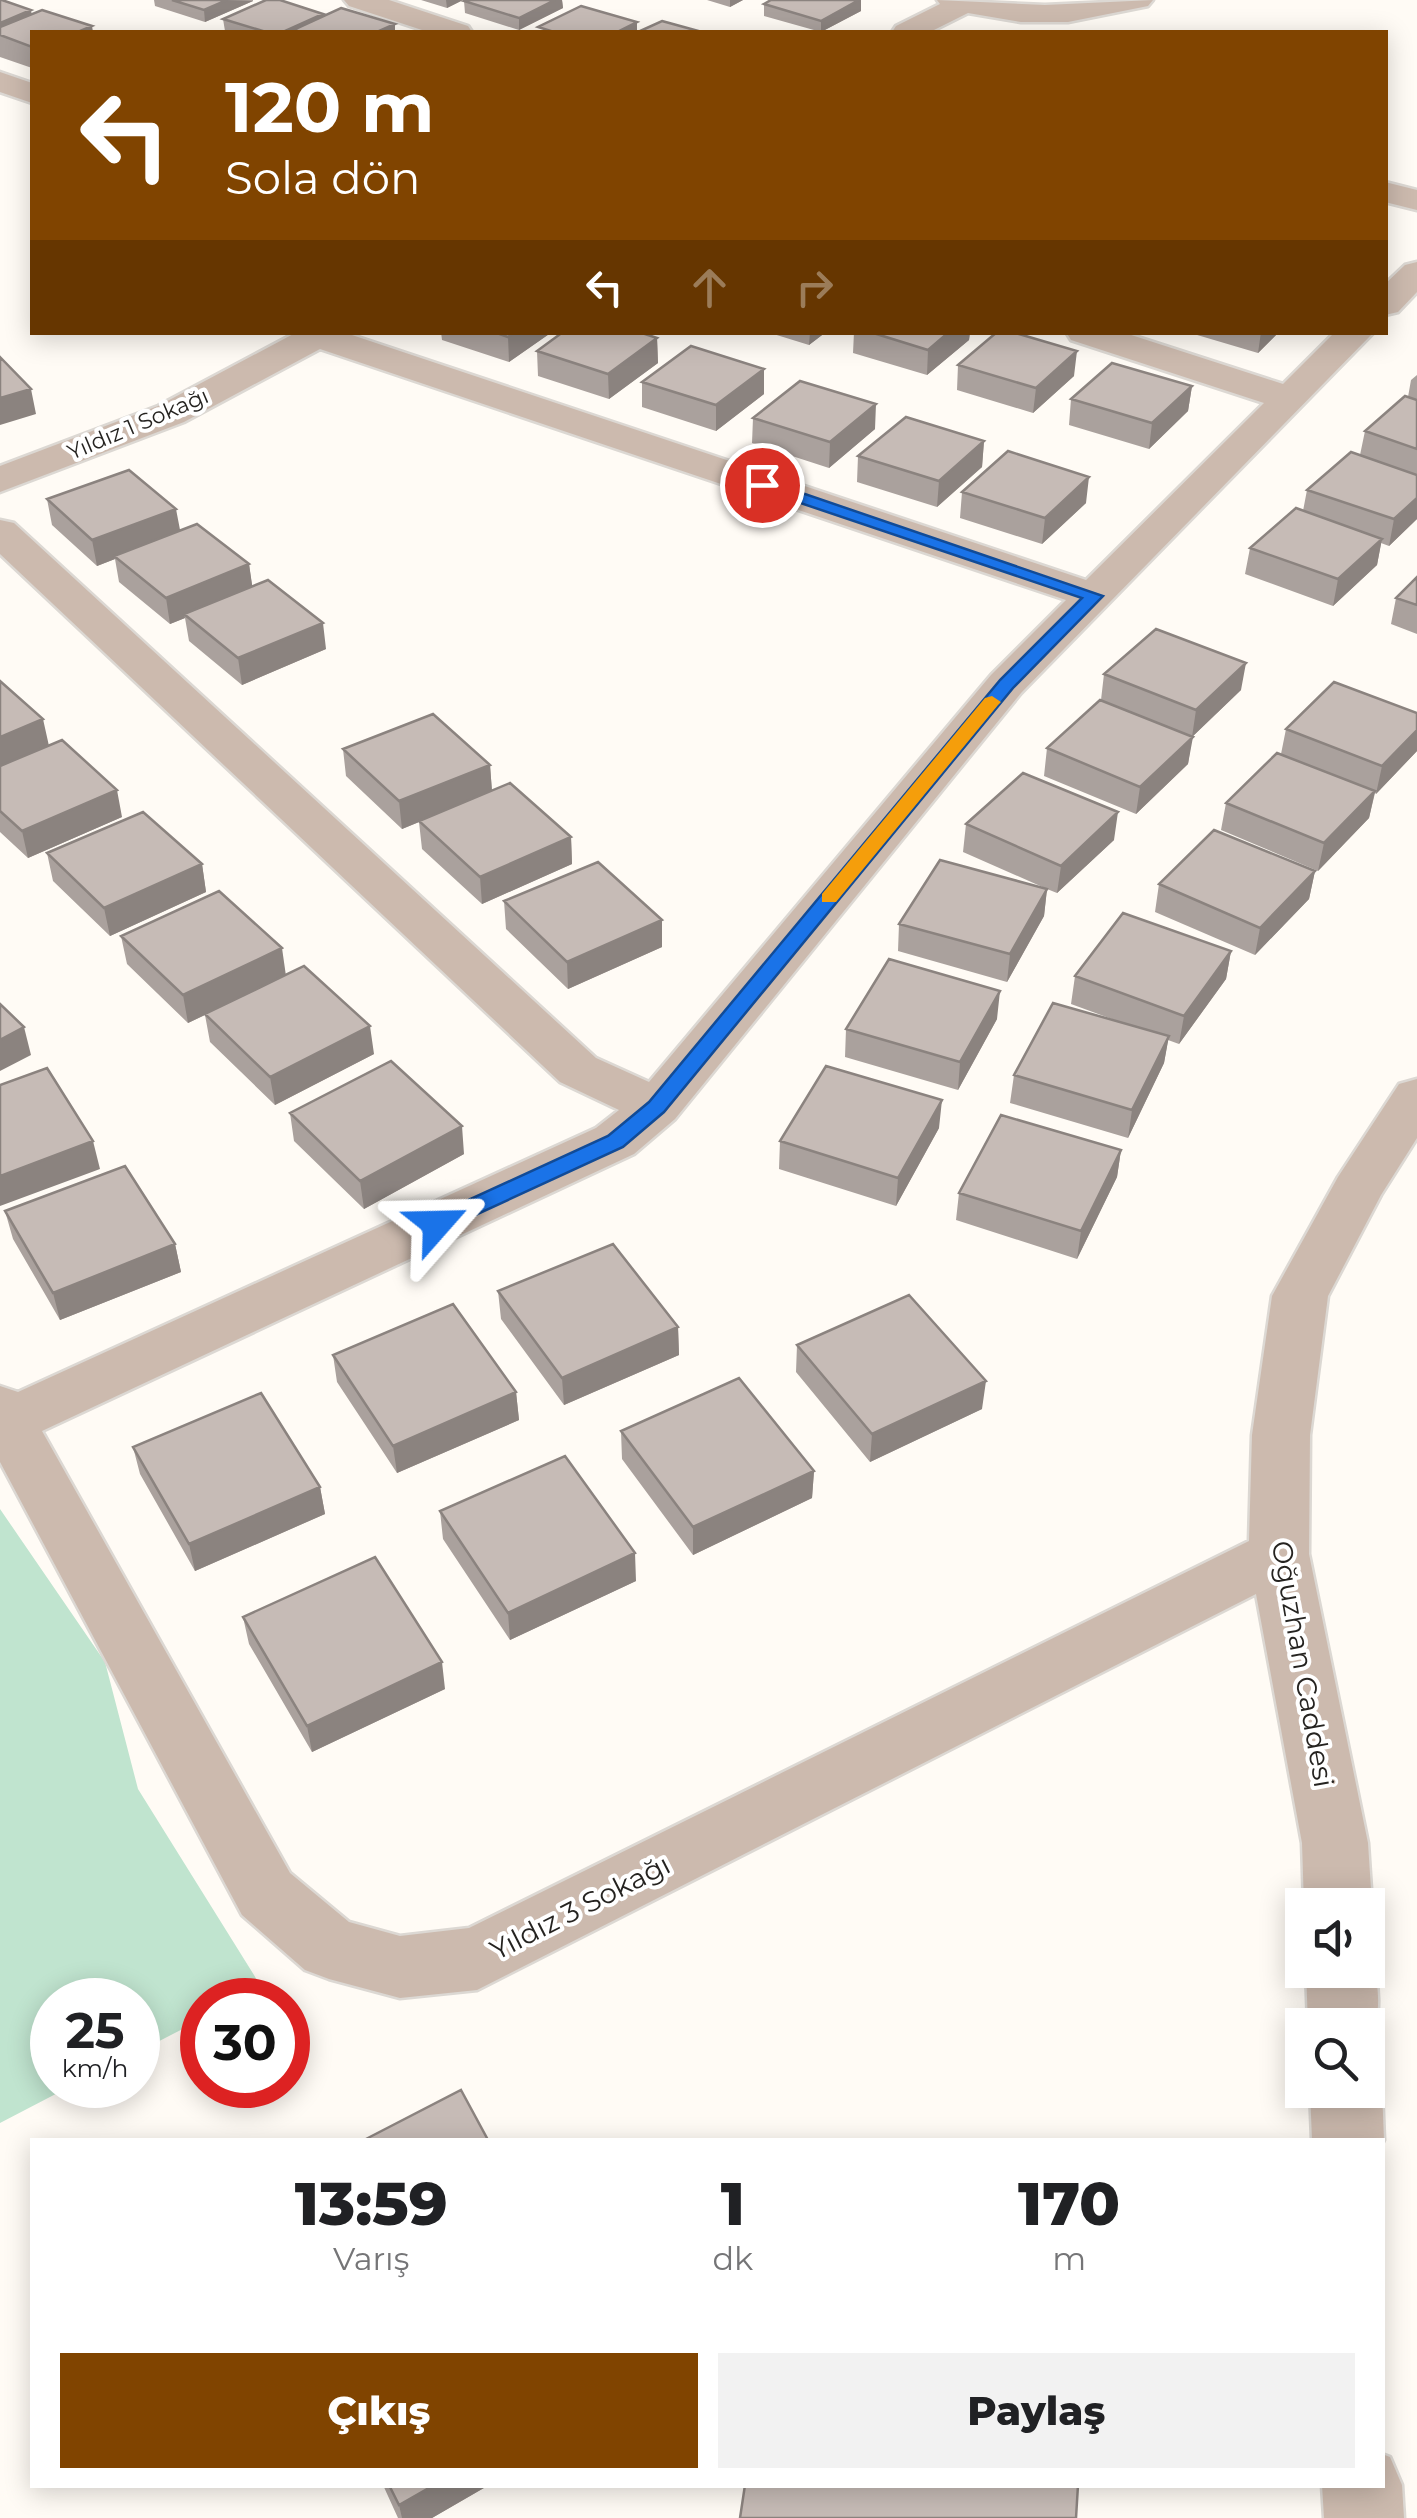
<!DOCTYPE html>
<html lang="tr">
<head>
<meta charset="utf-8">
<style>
  :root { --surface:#fff; --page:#f2f2f2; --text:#202124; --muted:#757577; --accent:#804400 }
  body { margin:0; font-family:Montserrat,sans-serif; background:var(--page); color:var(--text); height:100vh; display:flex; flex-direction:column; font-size:38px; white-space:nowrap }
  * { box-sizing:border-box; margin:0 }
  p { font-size:32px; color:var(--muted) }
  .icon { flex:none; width:55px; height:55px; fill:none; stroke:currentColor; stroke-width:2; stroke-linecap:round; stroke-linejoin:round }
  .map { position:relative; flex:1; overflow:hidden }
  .drawer { position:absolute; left:30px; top:2138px; width:1355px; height:350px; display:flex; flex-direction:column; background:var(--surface); border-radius:0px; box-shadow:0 5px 25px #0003 }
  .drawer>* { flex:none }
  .banner { position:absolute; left:30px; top:30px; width:1358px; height:305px; border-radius:0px; box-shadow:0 5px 25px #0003; background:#804400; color:#fff; overflow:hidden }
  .buttons { position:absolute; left:1285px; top:1888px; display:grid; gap:20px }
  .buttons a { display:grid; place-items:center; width:100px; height:100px; border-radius:0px; background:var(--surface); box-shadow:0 5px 25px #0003; font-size:50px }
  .speed { position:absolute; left:30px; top:1978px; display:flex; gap:20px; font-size:50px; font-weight:700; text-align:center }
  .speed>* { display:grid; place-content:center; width:130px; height:130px; border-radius:50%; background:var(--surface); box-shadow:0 5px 25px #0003; line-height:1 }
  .speed small { font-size:25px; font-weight:400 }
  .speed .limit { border:15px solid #d22; background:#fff; color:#111 }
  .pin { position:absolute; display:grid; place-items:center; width:85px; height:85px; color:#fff; margin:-42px; border:5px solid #fff; border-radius:50%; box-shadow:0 2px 10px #0007 }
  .me { position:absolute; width:110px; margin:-55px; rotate:65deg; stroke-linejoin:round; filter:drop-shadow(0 0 8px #0008) }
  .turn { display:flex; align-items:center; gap:35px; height:210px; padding:0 30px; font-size:45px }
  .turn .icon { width:130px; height:130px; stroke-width:2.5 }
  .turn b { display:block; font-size:70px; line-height:85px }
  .lanes { display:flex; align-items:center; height:95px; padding:0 30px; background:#0003; justify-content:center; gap:50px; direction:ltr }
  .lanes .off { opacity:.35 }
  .eta { display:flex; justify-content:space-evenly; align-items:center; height:170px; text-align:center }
  .eta b { font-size:60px; font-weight:800; line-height:70px }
  .cta { display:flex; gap:20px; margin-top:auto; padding:20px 30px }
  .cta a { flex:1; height:115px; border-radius:0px; background:var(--accent); color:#fff; font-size:40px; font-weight:800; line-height:115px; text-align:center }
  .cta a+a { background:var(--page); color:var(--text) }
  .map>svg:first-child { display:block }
  .green { fill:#c0e4cf }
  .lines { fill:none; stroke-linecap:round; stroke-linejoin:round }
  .minor-casing { stroke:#dcd8d3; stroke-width:5 }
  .minor { fill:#ccbaae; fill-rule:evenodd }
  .wall { fill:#aaa19d }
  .shaded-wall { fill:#8b837f }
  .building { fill:#c6bbb6; stroke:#8b837f; stroke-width:2.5 }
  .route { fill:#1a73e8; stroke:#114b97; stroke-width:2.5 }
  .slow { fill:#f59e0b }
  .labels { text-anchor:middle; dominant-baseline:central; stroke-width:8; stroke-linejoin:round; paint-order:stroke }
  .far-street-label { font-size:22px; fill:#252320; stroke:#fff }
  .street-label { font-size:28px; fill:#252320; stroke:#fff }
</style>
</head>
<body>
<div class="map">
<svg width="1417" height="2518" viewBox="0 0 1417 2518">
  <rect width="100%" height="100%" fill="#fffbf5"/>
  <path class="green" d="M0 1509 105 1662 138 1789 262 1988 239 2000H202V2019L138 2052V2000H52V2085H73L0 2123Z"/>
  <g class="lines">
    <g class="minor-casing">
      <path id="minor" d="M344 0H389L468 26 472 32H428L349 6Z
        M937 0 1045 5 1153 0 1148 6 1068 22H1021L968 13 930 32H892L896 26 940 4Z
        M0 72 32 83V103L0 92Z
        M1385 182 1417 190V210L1385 202Z
        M1417 262V292L1398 312 1385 315V284L1405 265Z
        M297 332H343L1086 580 1264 403 1071 340 1066 332H1122L1283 384 1335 332H1374L1021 693 675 1119 634 1154 42 1431 290 1873 349 1922 400 1936 469 1928 1249 1541 1252 1435 1272 1296 1338 1177 1399 1084 1417 1079V1138L1381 1195 1328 1296 1310 1435 1309 1554 1368 1843 1372 1905 1368 1915V1905H1304L1302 1843 1256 1594 477 1990 400 1998 329 1979 305 1970 242 1915 0 1462V1386L18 1392 596 1128 619 1110 560 1082 0 554V520L14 523 596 1058 649 1082 991 675 1066 600 320 349 184 422 0 492V466L158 406Z
        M1368 1952C1381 1982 1382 2019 1368 2048V2025H1308L1306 1970H1368Z
        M1368 2065 1382 2090 1384 2140 1382 2144V2140H1312L1310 2090H1368Z
        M1382 2454 1390 2457 1402 2485 1404 2518H1324L1322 2485H1382Z"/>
    </g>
    <use href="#minor" class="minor"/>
  </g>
  <path class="wall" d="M0 0 32 32V68L0 57Z
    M154 0H253V1L205 22 155 6Z
    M421 0H463L447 8Z
    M466 0H562L563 8 519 30 465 13 464 1Z
    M707 0H743L730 7Z
    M771 0H861V11L821 32 764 16V4Z
    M323 14 324 16 395 32H230L225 31 223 19Z
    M441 332H552L509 362 442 340Z
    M767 332H826L809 345Z
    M854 332H970L969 340 927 375 853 353Z
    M1187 332H1279L1258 353Z
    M657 338 658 363 609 399 538 376 537 351Z
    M958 365 1074 376 1033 413 957 390Z
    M764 369V394L716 431 642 407V382Z
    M1417 375V519L1389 546 1381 543 1377 565 1333 606 1245 574 1250 548 1303 511 1307 490 1360 455 1365 431 1408 397 1411 380Z
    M1192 386 1188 411 1149 449 1069 425 1071 399Z
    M753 418 875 429 829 468 752 443Z
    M984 441 982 467 937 507 857 482 858 456Z
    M962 492 1086 503 1042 544 960 518Z
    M47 499 180 531 249 564 252 586 326 649 242 685 189 641 185 618 170 624 119 582 115 559 97 566 52 525Z
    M1417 577V634L1391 624 1396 598Z
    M1104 674 1241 690 1192 737 1188 764 1136 814 1044 776 1047 748 1101 700Z
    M0 681 49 746 122 817 28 858 0 832Z
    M1417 713V751L1376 794 1375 793 1369 818 1318 871 1221 830 1226 803 1281 754 1286 729Z
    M343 749 490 765 492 791 571 837 572 864 482 904 422 849 419 822 402 829 346 776Z
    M966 824 1114 840 1057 893 1047 889 1044 916 1007 982 898 951 899 924 1047 889 963 852Z
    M47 853 202 864 206 892 110 936 53 881Z
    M1315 871 1309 899 1255 955 1155 912 1159 884Z
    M504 901 662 920V947L568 989 506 929Z
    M121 936 286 975 374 1054 275 1105 210 1042 205 1015 188 1023 127 964Z
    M1231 951 1226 979 1179 1044 1168 1040 1164 1063 1128 1138 1010 1103 1014 1075 1120 1022 1071 1004 1075 976Z
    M997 1019 958 1090 845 1057 846 1029Z
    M290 1113 464 1154 364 1209 294 1141Z
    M939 1128 896 1206 779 1169 780 1141Z
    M1121 1150 1117 1177 1077 1259 956 1220 959 1193Z
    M5 1211 175 1244 181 1272 60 1320 13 1239Z
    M498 1291 678 1327 679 1355 564 1405 501 1319Z
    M797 1345 982 1409 870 1462 796 1372Z
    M333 1355 516 1392 519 1420 397 1473 337 1382Z
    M621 1431 814 1471 812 1498 693 1555 622 1459Z
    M133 1447 320 1487 325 1514 195 1571 140 1474Z
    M440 1511 636 1581 510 1640 443 1539Z
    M243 1617 445 1689 312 1752 249 1644Z
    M383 2485H489L432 2518H398Z"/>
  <path class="shaded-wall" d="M227 0 253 1 205 22 204 10Z
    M446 0H463L447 8Z
    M555 0H562L563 8 519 30V18Z
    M730 0H743L730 7Z
    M859 0H861V11L821 32V21Z
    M31 10 33 22 0 35V23Z
    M637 22V32H617Z
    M395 24V32H377Z
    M92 26 93 32H78Z
    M515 332H552L509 362 508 337Z
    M810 332H826L809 345Z
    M949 332H970L969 340 927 375 928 350Z
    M1261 332H1279L1258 353Z
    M657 338 658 363 609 399 608 374Z
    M1077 351 1074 376 1033 413 1036 388Z
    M764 369V394L716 431V405Z
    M1192 386 1188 411 1149 449 1152 423Z
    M31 389 36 414 0 425V398Z
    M876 404 875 429 829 468 830 442Z
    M984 441 982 467 937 507 939 481Z
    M1089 477 1086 503 1042 544 1045 518Z
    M1417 498V519L1389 546 1394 519Z
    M176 509 181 535 114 556 115 559 97 566 92 540Z
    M1382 539 1377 565 1333 606 1338 579Z
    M249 564 253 591 184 614 185 618 170 624 166 598Z
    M323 623 326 649 242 685 238 658Z
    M1246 663 1241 690 1192 737 1196 710Z
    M43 719 49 746 0 767V737Z
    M1417 730V751L1376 794 1382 766Z
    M1193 737 1188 764 1136 814 1140 787Z
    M490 765 492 792 402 829 399 801Z
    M117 790 122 817 28 858 22 831Z
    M1375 791 1369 818 1318 871 1324 843Z
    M1118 812 1114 840 1057 893 1061 866Z
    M571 837 572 864 482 904 480 877Z
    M202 864 206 892 110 936 104 908Z
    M1315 871 1309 899 1255 955 1260 928Z
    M1047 889 1044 916 1007 982 1010 954Z
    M662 920V947L568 989 567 962Z
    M282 948 286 976 188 1023 183 995Z
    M1231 951 1226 979 1179 1044 1184 1016Z
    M1000 991 997 1019 958 1090 960 1062Z
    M370 1026 374 1054 275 1105 270 1077Z
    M24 1027 31 1055 0 1071V1040Z
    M1169 1036 1164 1063 1128 1138 1132 1110Z
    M942 1100 939 1128 896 1206 898 1178Z
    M462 1126 464 1154 364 1209 360 1181Z
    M93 1141 100 1169 0 1206V1176Z
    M1121 1150 1117 1177 1077 1259 1081 1231Z
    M175 1244 181 1272 60 1320 53 1293Z
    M678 1327 679 1355 564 1405 562 1378Z
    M986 1381 982 1409 870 1462 872 1434Z
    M516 1392 519 1420 397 1473 393 1446Z
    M814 1471 812 1498 693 1555V1527Z
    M320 1487 325 1514 195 1571 189 1544Z
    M635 1553 636 1581 510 1640 508 1613Z
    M442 1662 445 1689 312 1752 307 1726Z
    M434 2485H489L432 2518H402L399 2505Z"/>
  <path class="building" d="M0 0H2L31 10 0 23Z
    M172 0H227L204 10Z
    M266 0H280L323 14 283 32H266L223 19Z
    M466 0H555L519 18 464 1Z
    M771 0H859L821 21 764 4Z
    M581 6 637 22 617 32H554L538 27Z
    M341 8 395 24 377 32H302L293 30Z
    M42 10 92 26 78 32H32V47L0 35V27Z
    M662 21 702 32H638Z
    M494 332H515L508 337Z
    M563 332H639L657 338 608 374 537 351Z
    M870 332H949L928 350Z
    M997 332H1012L1077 351 1036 388 958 365Z
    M691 346 764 369 716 405 642 382Z
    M0 357 31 389 0 398Z
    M1112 363 1192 386 1152 423 1071 399Z
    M800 381 876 404 830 442 753 418Z
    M1405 396 1417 400V449L1365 431Z
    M906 417 984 441 939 481 858 456Z
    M1008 451 1089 477 1045 518 962 492Z
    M1351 452 1417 475V498L1394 519 1307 490Z
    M129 470 176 509 92 540 47 499Z
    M1296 508 1382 539 1338 579 1250 548Z
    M197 524 249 564 166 598 114 556Z
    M1417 577V605L1396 598Z
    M268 580 323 623 238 658 184 614Z
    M1156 629 1246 663 1196 710 1104 674Z
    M0 681 43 719 0 737Z
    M1334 682 1417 713V730L1382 766 1286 729Z
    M1100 700 1193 737 1140 787 1047 748Z
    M433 714 490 765 399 801 343 749Z
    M62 740 117 790 22 831 0 811V766Z
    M1277 753 1375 791 1324 843 1226 803Z
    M1023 773 1118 812 1061 866 966 824Z
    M510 783 571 837 480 877 419 821Z
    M143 812 202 864 104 908 47 853Z
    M1214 830 1315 871 1260 928 1159 884Z
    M940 860 1047 889 1010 954 899 924Z
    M598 862 662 920 567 962 504 901Z
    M219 891 282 948 183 995 121 936Z
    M1123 913 1231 951 1184 1016 1075 976Z
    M889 959 1000 991 960 1062 846 1029Z
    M304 966 370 1026 270 1077 205 1014Z
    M1053 1003 1169 1036 1132 1110 1014 1075Z
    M0 1004 24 1027 0 1040Z
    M391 1061 462 1126 360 1181 290 1113Z
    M826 1066 942 1100 898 1178 780 1141Z
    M47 1068 93 1141 0 1176V1085Z
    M1001 1115 1121 1150 1081 1231 959 1193Z
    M125 1166 175 1244 53 1293 5 1211Z
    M613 1244 678 1327 562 1378 498 1291Z
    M909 1295 986 1381 872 1434 797 1345Z
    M453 1304 516 1392 393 1446 333 1355Z
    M739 1378 814 1471 693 1527 621 1431Z
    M261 1393 320 1487 189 1544 133 1447Z
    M565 1456 635 1553 508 1613 440 1511Z
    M375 1557 442 1662 307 1726 243 1617Z
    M461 2090 488 2140H364Z
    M389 2485H434L399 2505Z
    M745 2485H1078L1076 2518H740Z"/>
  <path class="route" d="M756 481H767L1103 596 1013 688 664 1112 623 1147 445 1229H429L426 1224 429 1218 608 1136 649 1102 1000 680 1082 598 756 488Z"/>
  <path class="slow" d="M992 696 1001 702 998 705 836 902H822V894L985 698Z"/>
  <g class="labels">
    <g class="far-street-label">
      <text transform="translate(138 424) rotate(-23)">Yıldız 1 Sokağı</text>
    </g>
    <g class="street-label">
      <text transform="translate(1303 1664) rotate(80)">Oğuzhan Caddesi</text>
      <text transform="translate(580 1907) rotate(-27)">Yıldız 3 Sokağı</text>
    </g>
  </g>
</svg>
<div class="buttons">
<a><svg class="icon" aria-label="sound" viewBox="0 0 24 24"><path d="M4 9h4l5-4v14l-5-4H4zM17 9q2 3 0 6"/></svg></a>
<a><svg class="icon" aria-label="search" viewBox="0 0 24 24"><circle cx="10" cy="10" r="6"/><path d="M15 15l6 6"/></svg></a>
</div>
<div class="speed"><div>25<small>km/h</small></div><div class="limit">30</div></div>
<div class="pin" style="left:762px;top:485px;background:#d93025"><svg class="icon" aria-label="arrive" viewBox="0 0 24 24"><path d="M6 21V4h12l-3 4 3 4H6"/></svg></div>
<svg class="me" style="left:437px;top:1224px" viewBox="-20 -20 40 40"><path d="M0-17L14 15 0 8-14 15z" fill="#1a73e8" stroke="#fff" stroke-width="4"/></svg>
<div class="banner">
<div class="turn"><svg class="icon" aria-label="left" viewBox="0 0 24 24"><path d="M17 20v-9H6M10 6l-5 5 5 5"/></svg><div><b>120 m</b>Sola dön</div></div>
<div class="lanes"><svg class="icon" aria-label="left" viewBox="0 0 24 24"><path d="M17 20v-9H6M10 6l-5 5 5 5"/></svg><svg class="icon off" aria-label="ahead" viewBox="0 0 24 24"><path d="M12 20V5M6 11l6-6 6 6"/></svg><svg class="icon off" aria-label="right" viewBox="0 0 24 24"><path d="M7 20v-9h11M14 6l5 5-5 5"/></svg></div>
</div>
<section class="drawer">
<div class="eta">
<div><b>13:59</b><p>Varış</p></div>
<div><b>1</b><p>dk</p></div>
<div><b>170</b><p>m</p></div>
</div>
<div class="cta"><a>Çıkış</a><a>Paylaş</a></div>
</section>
</div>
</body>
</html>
